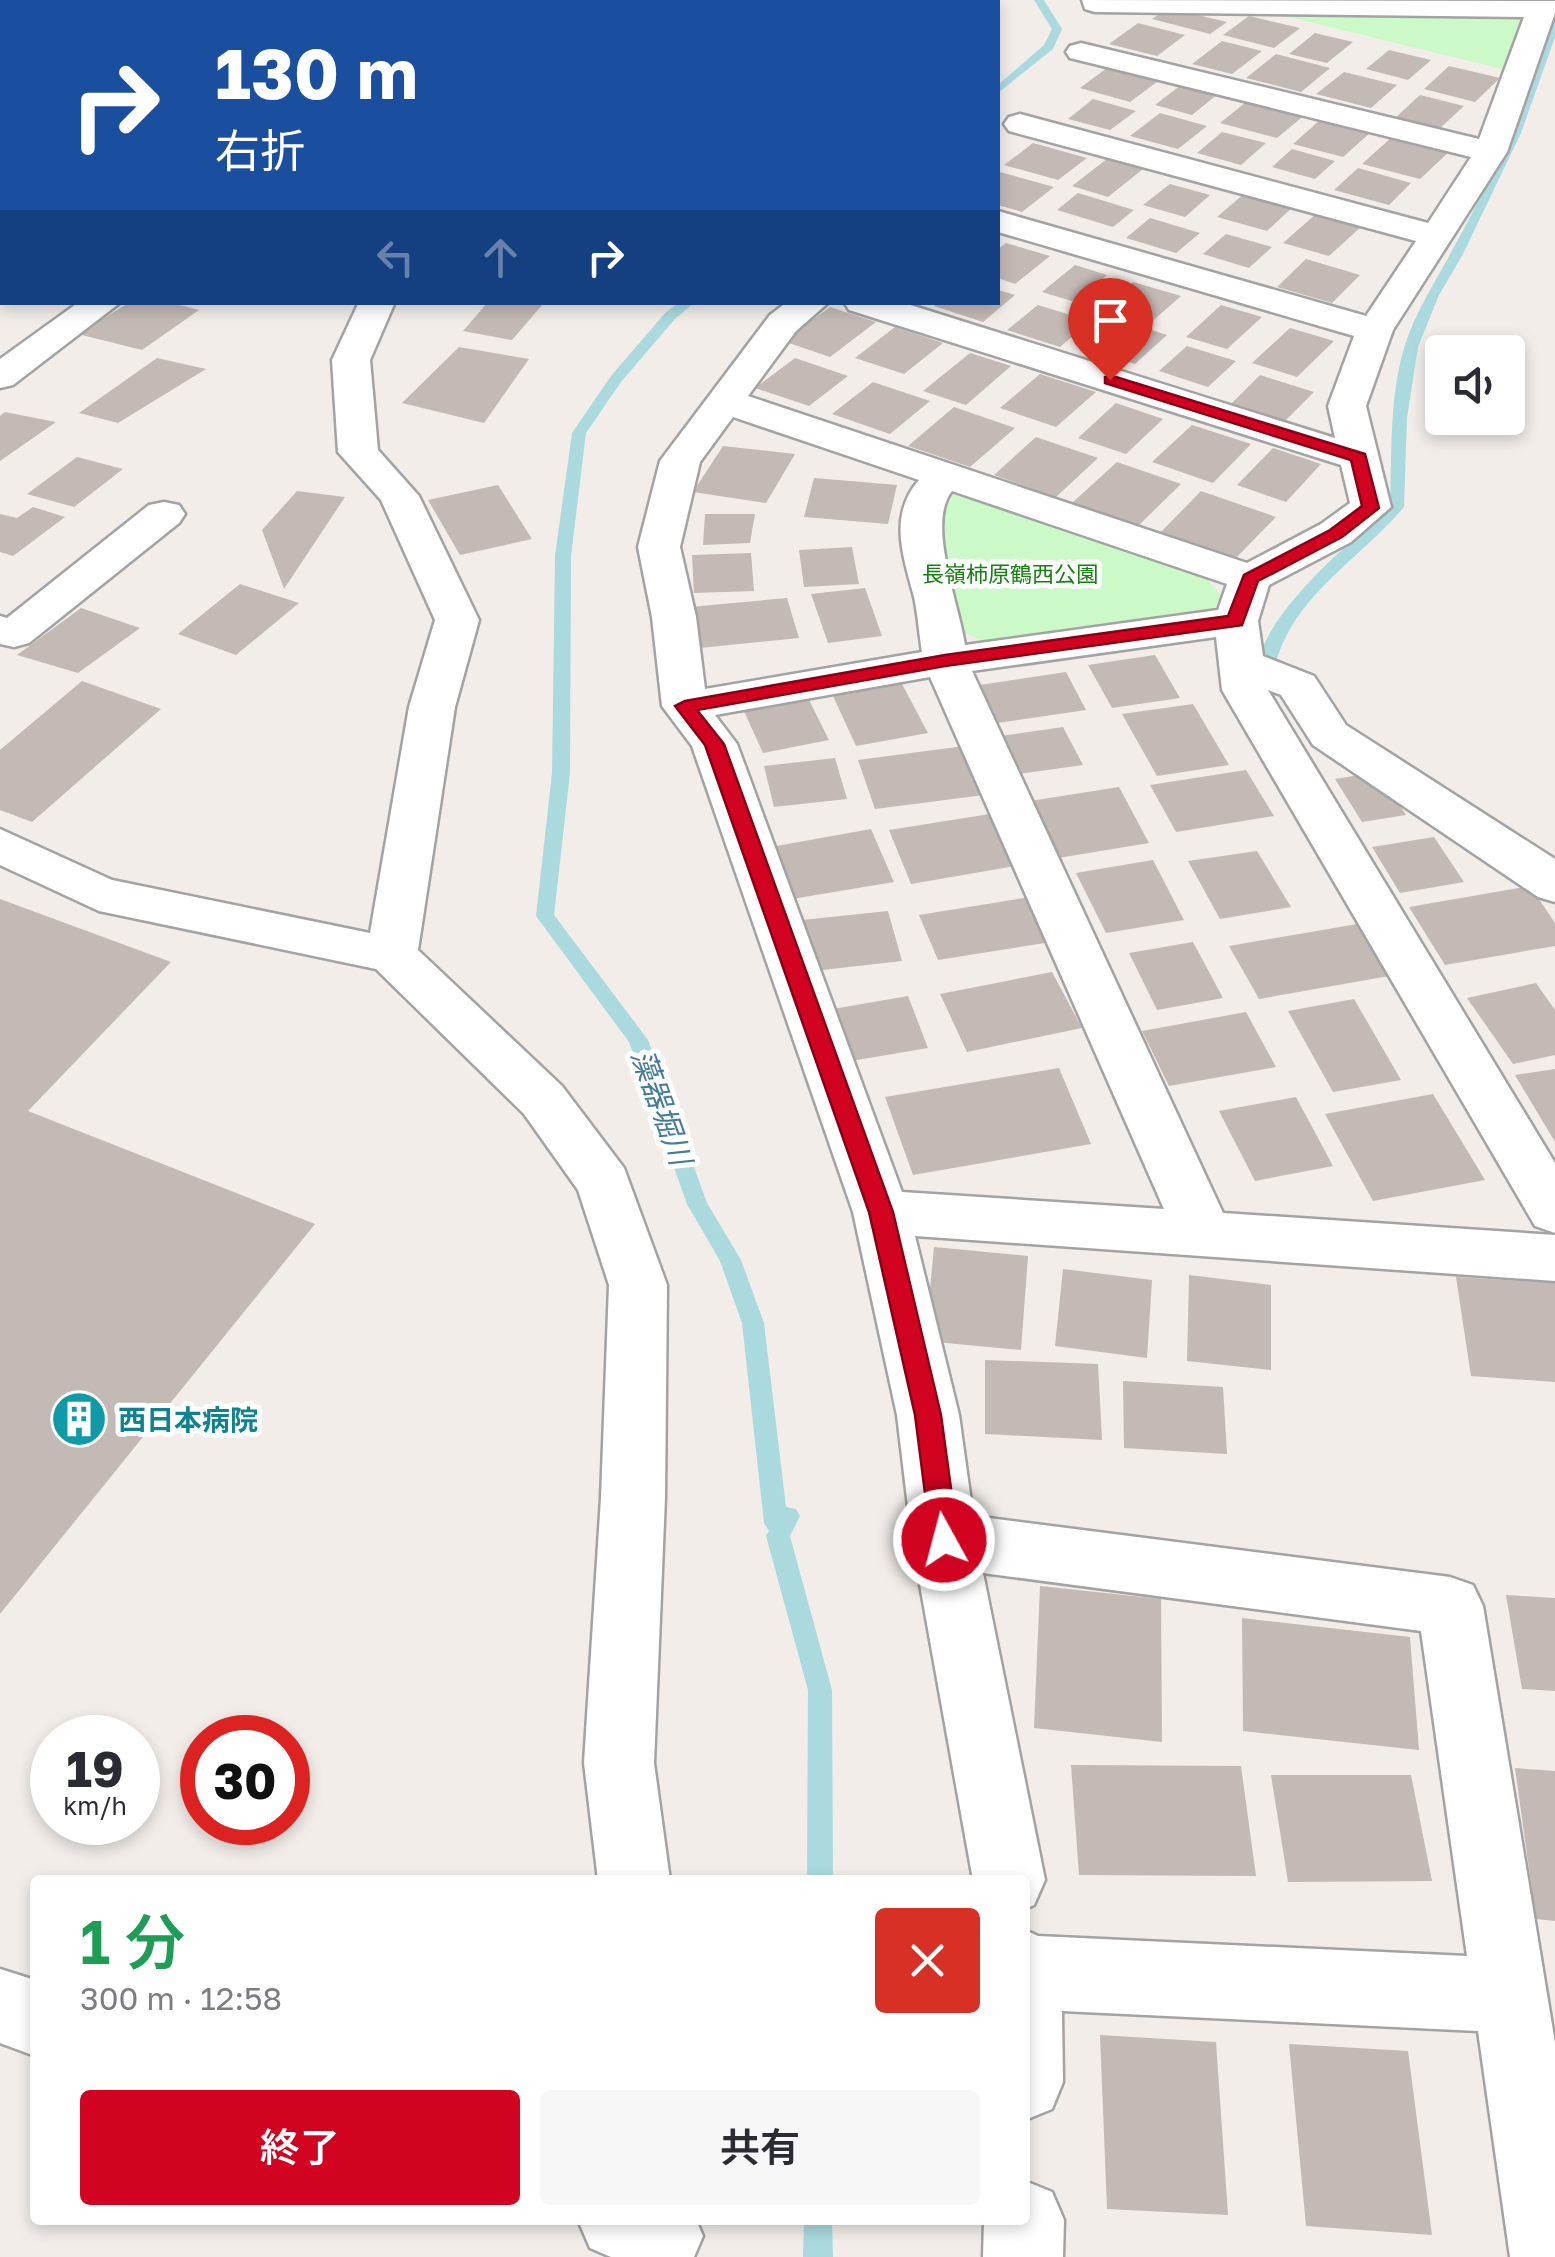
<!DOCTYPE html>
<html lang="ja">
<head>
<meta charset="utf-8">
<style>
  :root { --surface:#fff; --page:#f7f7f7; --text:#2b2b33; --muted:#7c7c81; --accent:#d10320 }
  body { margin:0; font-family:"Golos Text","Noto Sans JP",sans-serif; background:var(--page); color:var(--text); height:100vh; display:flex; flex-direction:column; font-size:38px; white-space:nowrap }
  * { box-sizing:border-box; margin:0 }
  p { font-size:32px; color:var(--muted) }
  .icon { flex:none; width:55px; height:55px; fill:none; stroke:currentColor; stroke-width:2; stroke-linecap:round; stroke-linejoin:round }
  .map { position:relative; flex:1; overflow:hidden }
  .details { position:absolute; left:30px; top:1875px; width:1000px; height:350px; display:flex; flex-direction:column; background:var(--surface); border-radius:10px; box-shadow:0 5px 15px #0003 }
  .details>* { flex:none }
  .banner { position:absolute; left:0px; top:0px; width:1000px; height:305px; box-shadow:0 5px 15px #0003; background:#1a4fa0; color:#fff; overflow:hidden }
  .tools { position:absolute; left:1425px; top:335px; display:grid; gap:20px }
  .tools a { display:grid; place-items:center; width:100px; height:100px; border-radius:10px; background:var(--surface); box-shadow:0 5px 15px #0003; font-size:50px }
  .speed { position:absolute; left:30px; top:1715px; display:flex; gap:20px; font-size:50px; font-weight:700; text-align:center }
  .speed>* { display:grid; place-content:center; width:130px; height:130px; border-radius:50%; background:var(--surface); box-shadow:0 5px 15px #0003; line-height:1 }
  .speed small { font-size:25px; font-weight:400 }
  .speed .limit { border:15px solid #d22; background:#fff; color:#111 }
  .pin { position:absolute; display:grid; place-items:center; width:85px; height:85px; color:#fff; margin:-102px -42px; border-radius:50% 50% 50% 0; rotate:-45deg; box-shadow:0 0 10px #0007 }
  .pin .icon { rotate:45deg }
  .me { position:absolute; width:110px; margin:-55px; rotate:353deg; stroke-linejoin:round; filter:drop-shadow(0 0 8px #0008) }
  .turn { display:flex; align-items:center; gap:35px; height:210px; padding:0 50px; font-size:45px }
  .turn .icon { width:130px; height:130px; stroke-width:2.5 }
  .turn b { display:block; font-size:70px; line-height:85px }
  .lanes { display:flex; align-items:center; height:95px; padding:0 50px; background:#0003; justify-content:center; gap:50px; direction:ltr }
  .lanes .off { opacity:.35 }
  .round { display:grid; place-items:center; flex:none; width:105px; height:105px; border-radius:10px; background:var(--page) }
  .headline { display:flex; align-items:center; justify-content:space-between; height:170px; padding:0 50px }
  h1 { font-size:60px; font-weight:600; line-height:75px; color:#1e9e55 }
  .button { display:flex; gap:20px; margin-top:auto; padding:20px 50px }
  .button a { flex:1; height:115px; border-radius:10px; background:var(--accent); color:#fff; font-size:40px; font-weight:600; line-height:115px; text-align:center }
  .button a+a { background:var(--page); color:var(--text) }
  .map>svg:first-child { display:block }
  .park { fill:#cbf9c8 }
  .lines { fill:none; stroke-linecap:round; stroke-linejoin:round }
  .stream { fill:#aadade; fill-rule:evenodd }
  .building { fill:#c3b9b5 }
  .street-casing { stroke:#a3a3a3; stroke-width:5 }
  .secondary-casing { stroke:#7b7707; stroke-width:60 }
  .street { fill:#fff; fill-rule:evenodd }
  .secondary { stroke:#f9f4bf; stroke-width:55 }
  .route { fill:#d10320; stroke:#880215; stroke-width:2.5 }
  .labels { text-anchor:middle; dominant-baseline:central; stroke-width:10; stroke-linejoin:round; paint-order:stroke }
  .far-park-label { font-size:22px; fill:#14820e; stroke:#fff }
  .culture-label { font-size:28px; font-weight:bold; fill:#0d838f; stroke:#fff; text-anchor:start }
  .water-label { font-size:30px; font-style:italic; fill:#457b9a; stroke:#fff }
</style>
</head>
<body>
<div class="map">
<svg width="1555" height="2257" viewBox="0 0 1555 2257">
  <rect width="100%" height="100%" fill="#f2ede9"/>
  <path class="park" d="M1243 6 1542 8 1519 73Z
    M965 490 1205 577 1221 595 1214 609 985 642 963 632 943 576 941 498Z"/>
  <g class="lines">
    <path class="stream" d="M1034 0H1044L1062 29 1053 49 998 93V85L1044 45 1052 29Z
      M1549 0H1555V37L1521 133 1462 256 1439 295 1418 347 1407 418 1404 507C1356 564 1280 603 1272 685L1264 690 1258 689C1241 629 1351 543 1390 506 1392 454 1389 396 1405 345 1415 313 1433 286 1449 256 1486 191 1543 73 1549 0Z
      M680 302H695L675 319 621 382 586 433 571 556 570 773 554 915 648 1040 707 1203 741 1260 764 1323 786 1507 796 1509 800 1516 790 1536 832 1690 833 1880H807L808 1690 766 1536 769 1531 764 1523 742 1323 720 1261 687 1204 629 1042 536 916 552 773 555 556 572 433 611 376 665 313Z
      M804 2220H832L833 2257H803Z"/>
  </g>
  <path class="building" d="M1168 8 1227 22 1210 34 1152 19Z
    M1249 16 1300 28 1274 48 1223 35Z
    M1138 23 1185 35 1157 56 1109 44Z
    M1315 33 1353 42 1327 63 1289 54Z
    M1222 41 1262 51 1232 74 1192 64Z
    M1389 50 1431 60 1408 80 1366 69Z
    M1276 54 1330 68 1301 92 1246 78Z
    M1449 66 1500 78 1475 102 1424 89Z
    M1107 68 1157 82 1130 102 1080 88Z
    M1344 72 1397 85 1371 108 1316 94Z
    M1181 85 1218 94 1192 115 1155 105Z
    M1420 95 1464 106 1438 130 1394 119Z
    M1251 98 1307 113 1277 138 1220 123Z
    M1093 99 1136 111 1110 130 1068 119Z
    M1160 113 1207 126 1178 149 1130 136Z
    M1320 120 1370 133 1343 157 1293 144Z
    M1222 132 1266 143 1241 165 1197 153Z
    M1393 136 1451 150 1420 179 1362 164Z
    M1033 143 1087 158 1058 180 1004 165Z
    M1292 149 1335 161 1315 179 1272 167Z
    M1112 155 1148 165 1108 197 1072 186Z
    M1358 168 1411 183 1389 205 1334 190Z
    M1000 172 1054 187 1022 212 998 205Z
    M1170 184 1210 195 1185 217 1143 205Z
    M1246 192 1295 205 1267 231 1217 217Z
    M1078 193 1134 210 1113 227 1057 210Z
    M1317 213 1362 226 1329 256 1283 243Z
    M1150 218 1200 233 1176 253 1126 238Z
    M1226 234 1272 247 1249 268 1203 254Z
    M1006 243 1050 256 1015 284 998 278V249Z
    M1306 259 1360 275 1332 303 1277 287Z
    M1075 265 1107 275 1075 302 1042 292Z
    M1133 282 1181 296 1149 324 1102 309Z
    M998 290 1015 295 983 322 934 306 939 302H998Z
    M130 302H168L199 310 142 350 78 334Z
    M488 302H537L543 304 512 340 463 331Z
    M1038 305 1090 321 1060 347 1007 330Z
    M1221 305 1262 317 1227 349 1186 337Z
    M830 307 876 322 830 357 783 341Z
    M1118 319 1167 335 1135 364 1084 348Z
    M895 327 943 343 904 374 855 358Z
    M1290 328 1334 341 1297 377 1252 363Z
    M1187 346 1236 361 1208 387 1159 371Z
    M459 347 529 359 484 423 402 403Z
    M970 353 1011 366 966 405 923 391Z
    M157 358 206 369 118 423 79 413Z
    M795 358 848 376 809 406 755 388Z
    M1040 374 1096 392 1056 427 1000 408Z
    M1260 375 1314 392 1285 421 1231 404Z
    M873 382 930 401 890 434 832 414Z
    M1116 403 1163 419 1126 454 1078 438Z
    M954 407 1015 428 970 467 908 446Z
    M5 412 56 422 0 461V416Z
    M1192 425 1251 444 1213 483 1152 462Z
    M1036 437 1098 458 1056 497 994 475Z
    M723 446 795 454 766 503 693 492Z
    M1273 448 1321 464 1286 502 1237 485Z
    M77 457 123 469 74 507 27 494Z
    M1117 462 1181 484 1138 526 1072 503Z
    M814 478 897 485 888 524 804 517Z
    M498 485 532 539 460 555 428 500Z
    M297 491 345 497 284 589 262 530Z
    M1201 491 1276 517 1235 559 1160 533Z
    M33 507 65 517 13 556 0 552V514L17 518Z
    M705 514H755L750 543 703 545Z
    M852 547 859 584 804 587 799 550Z
    M751 553 754 591 694 593 692 555Z
    M240 584 299 603 236 655 178 634Z
    M865 588 882 636 828 643 811 594Z
    M787 598 799 638 700 648 690 607Z
    M81 608 140 628 78 673 17 655Z
    M1155 655 1180 698 1112 708 1088 665Z
    M1066 672 1086 710 991 724 973 686Z
    M82 681 161 709 32 822 0 810V750Z
    M902 684 928 733 856 746 833 696Z
    M807 696 829 740 763 753 742 707Z
    M1193 704 1229 765 1157 776 1122 714Z
    M1063 727 1083 765 1019 774 1001 736Z
    M964 746 984 795 875 809 858 760Z
    M835 758 847 799 774 807 764 766Z
    M1246 770 1274 816 1176 832 1150 785Z
    M1378 772 1406 815 1362 822 1335 779Z
    M1119 787 1149 843 1052 859 1024 802Z
    M996 813 1021 865 911 884 889 830Z
    M871 829 894 882 792 899 771 847Z
    M1434 837 1464 882 1400 893 1372 847Z
    M1257 851 1291 907 1220 919 1188 861Z
    M1153 860 1184 920 1106 933 1076 873Z
    M1530 886 1555 923V946L1445 965 1409 907Z
    M1030 897 1051 942 938 960 919 915Z
    M0 899 171 962 28 1111 315 1224 0 1614Z
    M888 911 902 961 805 972 793 921Z
    M1357 924 1389 976 1259 999 1229 946Z
    M1193 942 1223 998 1157 1010 1129 953Z
    M1052 972 1082 1028 967 1052 940 994Z
    M1536 983 1555 1010V1055L1513 1064 1467 998Z
    M908 996 928 1048 851 1061 833 1009Z
    M1354 999 1401 1080 1333 1092 1288 1011Z
    M1246 1012 1276 1067 1169 1086 1142 1031Z
    M1059 1068 1091 1144 913 1175 885 1097Z
    M1555 1069V1142L1515 1075Z
    M1433 1094 1485 1180 1373 1201 1325 1114Z
    M1296 1097 1333 1166 1255 1181 1219 1111Z
    M934 1247 1028 1256 1021 1350 925 1341Z
    M1063 1269 1152 1280 1147 1358 1055 1346Z
    M1189 1275 1271 1285V1370L1187 1361Z
    M1456 1277 1555 1283V1382L1471 1376Z
    M985 1360 1098 1364 1102 1440 985 1434Z
    M1123 1381 1223 1387 1227 1454 1124 1448Z
    M1040 1586 1161 1599 1162 1742 1034 1728Z
    M1506 1595 1555 1598V1691L1522 1689Z
    M1242 1618 1410 1637 1419 1750 1243 1731Z
    M1071 1765 1241 1766 1256 1876 1079 1875Z
    M1515 1768 1555 1771V1921L1536 1919Z
    M1271 1775H1411L1432 1881 1288 1882Z
    M1100 2035 1216 2042 1228 2215 1107 2209Z
    M1289 2044 1408 2051 1432 2235 1306 2226Z"/>
  <g class="lines">
    <g class="street-casing">
      <path id="street" d="M1082 0 1555 1V13L1507 152 1393 330 1366 406 1391 507 1351 542 1269 585 1258 621 1263 656 1314 676 1346 725 1555 859V902L1538 897 1313 745 1281 695 1268 690 1555 1163V1233L1535 1226 1222 690 1216 637 972 671 1223 1213 1555 1235V1281L915 1236 959 1415 973 1516 1450 1577 1473 1585 1483 1606 1555 2043V2257H1510L1478 2031 1062 2011 1063 2082 1052 2109 1025 2120V1930L1038 1936 1467 1956 1421 1631 983 1573 1045 1880 1034 1905 1025 1909V1880H973L912 1540 897 1415 853 1212 692 746 662 706 652 617 638 547 660 461 770 315 787 302H829L796 331 748 396 1247 563 1321 524 1350 503 1341 465 849 310 844 302H901L1335 438 1328 406 1354 336 998 232V211L1366 316 1416 241 1009 131 1004 124 1009 117 1020 114 1428 223 1471 157 1070 58 1066 52 1070 46 1081 43 1479 139 1524 17 1095 12 1085 9ZM733 417 919 480C888 516 903 555 914 597 918 615 919 634 922 652L705 689 696 617 680 547 700 462ZM952 491 1227 584 1218 610 965 645C959 604 926 523 952 491ZM930 677 1164 1209 902 1192 737 744 715 715Z
        M79 302H121L13 385 0 388V359Z
        M359 302H395L370 360 378 450 419 496 479 620 455 707 418 950 562 1086 624 1168 667 1285 665 1498 654 1763 670 1880H598L584 1763 601 1498 609 1285 578 1190 524 1114 376 969 99 911 0 865V829L112 880 370 933 409 707 435 620 381 500 338 452 332 360Z
        M164 502 179 505 185 514 179 523 29 643 14 647 0 644V616L7 618 149 505Z
        M0 1969 35 1980V2056L0 2043Z
        M1025 2181 1052 2192 1064 2220 1063 2257H983L984 2220H1025Z
        M578 2220H696L703 2236 694 2257H611L590 2248Z"/>
    </g>
    <g class="secondary-casing">
      <path id="secondary" d="M137 2 141 0
        M0 76 2 75"/>
    </g>
    <use href="#street" class="street"/>
    <use href="#secondary" class="secondary"/>
  </g>
  <path class="route" d="M1105 377H1116L1365 454 1379 508 1342 537 1258 581 1242 625 945 666 697 710 724 744 893 1212 941 1415 958 1540 954 1548 944 1552 935 1548 931 1540 915 1415 869 1212 705 745 675 706 685 701 945 655 1228 616 1244 575 1330 530 1362 506 1351 460 1105 383Z"/>
  <defs>
    <g id="building-disc" transform="scale(2.875)"><circle r="9.5" fill="#0f9aa8" stroke="#fff"/><path d="M-4-6H4V6H1V3H-1V6H-4ZM-2.5-4.3h1.7v1.8h-1.7ZM.8-4.3h1.7v1.8H.8ZM-2.5-1h1.7V.8h-1.7ZM.8-1h1.7V.8H.8Z" fill="#fff"/></g>
  </defs>
  <g fill-rule="evenodd">
    <use href="#building-disc" x="79" y="1419"/>
  </g>
  <g class="labels">
    <g class="far-park-label">
      <text x="1010" y="573">長嶺柿原鶴西公園</text>
    </g>
    <g class="culture-label">
      <text x="118" y="1419">西日本病院</text>
    </g>
    <g class="water-label">
      <text transform="translate(662 1107) rotate(70)">藻器堀川</text>
    </g>
  </g>
</svg>
<div class="tools">
<a><svg class="icon" aria-label="sound" viewBox="0 0 24 24"><path d="M4 9h4l5-4v14l-5-4H4zM17 9q2 3 0 6"/></svg></a>
</div>
<div class="speed"><div>19<small>km/h</small></div><div class="limit">30</div></div>
<div class="pin" style="left:1110px;top:380px;background:#d93025"><svg class="icon" aria-label="arrive" viewBox="0 0 24 24"><path d="M6 21V4h12l-3 4 3 4H6"/></svg></div>
<svg class="me" style="left:944px;top:1540px" viewBox="-20 -20 40 40"><circle r="17" fill="#d10320" stroke="#fff" stroke-width="3"/><path d="M0-11L8 9 0 5-8 9z" fill="#fff"/></svg>
<div class="banner">
<div class="turn"><svg class="icon" aria-label="right" viewBox="0 0 24 24"><path d="M7 20v-9h11M14 6l5 5-5 5"/></svg><div><b>130 m</b>右折</div></div>
<div class="lanes"><svg class="icon off" aria-label="left" viewBox="0 0 24 24"><path d="M17 20v-9H6M10 6l-5 5 5 5"/></svg><svg class="icon off" aria-label="ahead" viewBox="0 0 24 24"><path d="M12 20V5M6 11l6-6 6 6"/></svg><svg class="icon" aria-label="right" viewBox="0 0 24 24"><path d="M7 20v-9h11M14 6l5 5-5 5"/></svg></div>
</div>
<section class="details">
<div class="headline"><div><h1>1 分</h1><p>300 m · 12:58</p></div><a class="round" style="background:#d93025;color:#fff"><svg class="icon" aria-label="close" viewBox="0 0 24 24"><path d="M6 6l12 12M18 6L6 18"/></svg></a></div>
<div class="button"><a>終了</a><a>共有</a></div>
</section>
</div>
</body>
</html>
